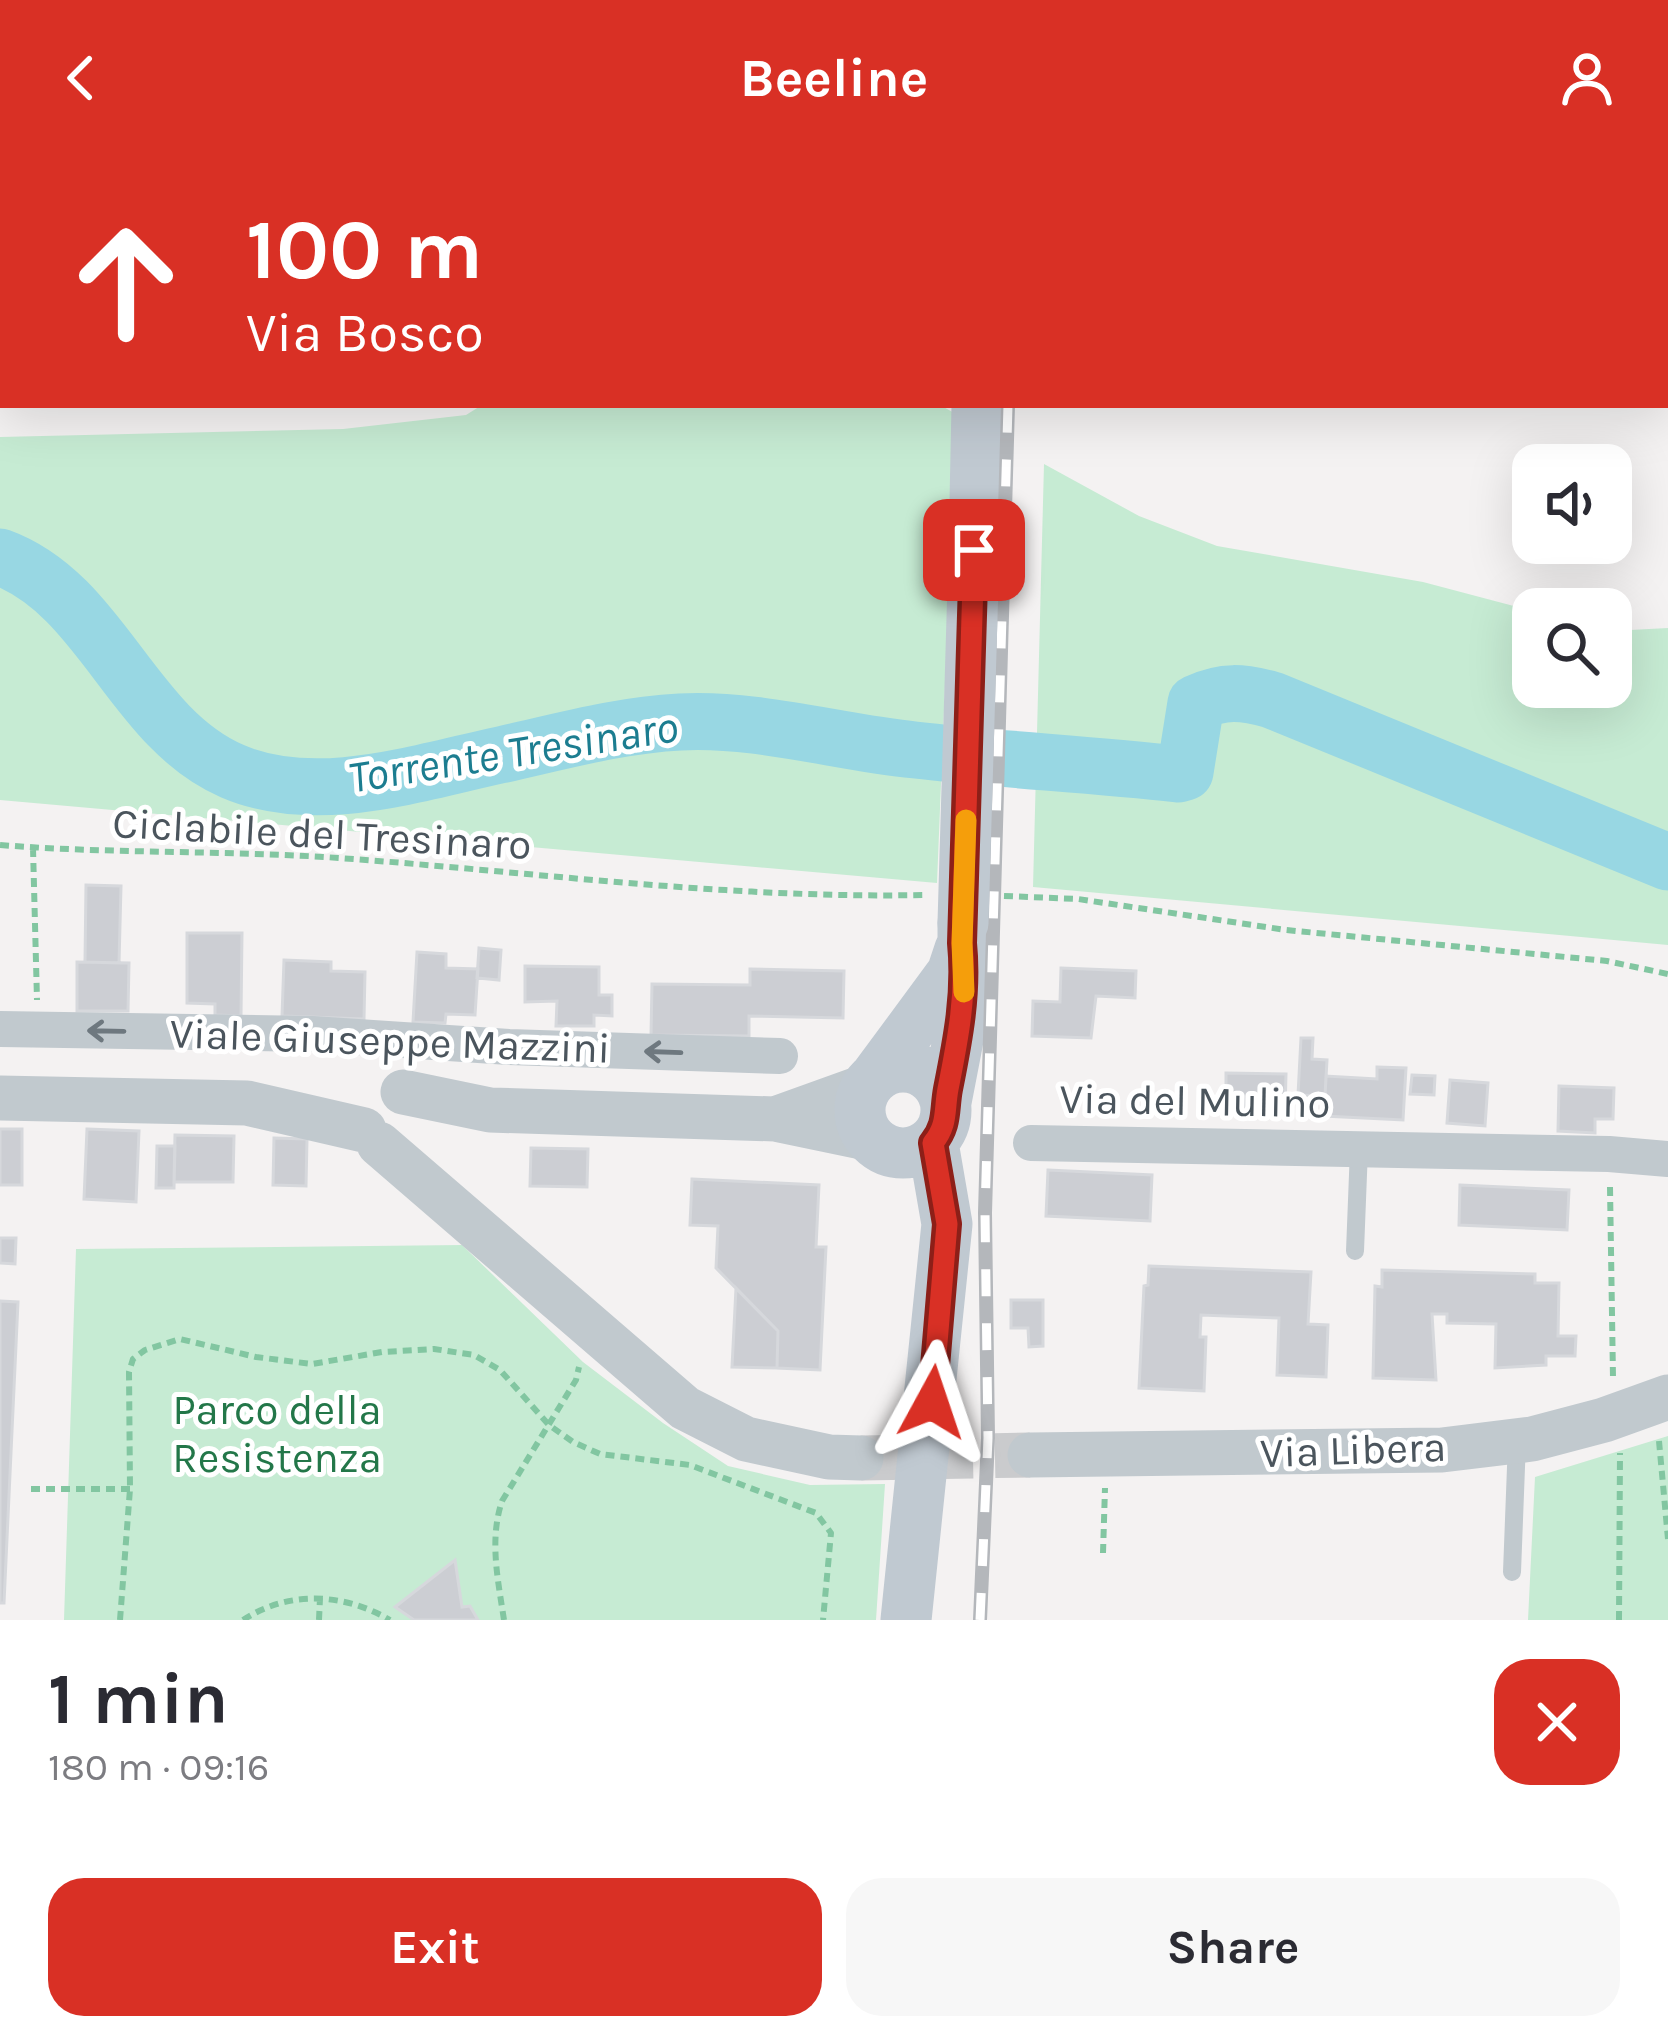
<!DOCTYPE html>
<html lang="en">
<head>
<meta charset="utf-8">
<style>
  :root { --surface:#fff; --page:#f7f7f7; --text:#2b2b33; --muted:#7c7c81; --accent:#d93025 }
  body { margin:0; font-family:Karla,sans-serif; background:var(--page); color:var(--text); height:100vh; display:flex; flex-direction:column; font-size:45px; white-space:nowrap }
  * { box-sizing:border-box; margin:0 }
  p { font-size:39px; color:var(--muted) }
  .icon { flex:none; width:66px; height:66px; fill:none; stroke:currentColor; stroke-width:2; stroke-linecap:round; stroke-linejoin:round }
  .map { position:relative; height:1464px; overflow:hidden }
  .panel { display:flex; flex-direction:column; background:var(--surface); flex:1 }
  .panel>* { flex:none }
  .top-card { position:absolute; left:0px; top:0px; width:1668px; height:252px; box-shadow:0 12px 48px #0002; background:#d93025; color:#fff; overflow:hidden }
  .tools { position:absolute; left:1512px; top:288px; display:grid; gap:24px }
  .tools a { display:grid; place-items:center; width:120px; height:120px; border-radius:24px; background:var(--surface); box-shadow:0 12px 48px #0002; font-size:60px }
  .pin { position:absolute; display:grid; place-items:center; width:102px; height:102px; color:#fff; margin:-51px; border-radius:24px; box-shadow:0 6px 18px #0006 }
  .me { position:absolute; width:132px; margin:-66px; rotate:5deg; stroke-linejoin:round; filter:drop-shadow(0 0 9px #0008) }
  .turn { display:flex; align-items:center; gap:42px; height:252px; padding:0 48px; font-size:54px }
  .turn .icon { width:156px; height:156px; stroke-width:2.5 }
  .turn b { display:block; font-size:84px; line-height:102px }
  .round { display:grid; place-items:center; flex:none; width:126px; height:126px; border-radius:36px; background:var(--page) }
  .headline { display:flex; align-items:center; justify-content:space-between; height:204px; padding:0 48px }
  h1 { font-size:72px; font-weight:700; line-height:90px }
  .primary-button { display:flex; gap:24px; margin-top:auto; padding:24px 48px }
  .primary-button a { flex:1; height:138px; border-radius:36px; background:var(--accent); color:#fff; font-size:48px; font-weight:700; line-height:138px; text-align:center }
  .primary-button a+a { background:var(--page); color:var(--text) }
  header { display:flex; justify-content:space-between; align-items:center; height:156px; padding:0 48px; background:var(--accent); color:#fff; font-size:54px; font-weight:700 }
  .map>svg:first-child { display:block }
  .green { fill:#c6ebd3 }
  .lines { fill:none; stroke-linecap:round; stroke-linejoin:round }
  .river { stroke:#98d7e3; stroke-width:57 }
  .building { fill:#ccced3; stroke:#d6d8dc; stroke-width:3 }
  .tertiary-tunnel { stroke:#cacbcd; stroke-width:45; stroke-dasharray:45 22; stroke-linecap:butt }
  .path { stroke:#82c6a1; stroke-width:6; stroke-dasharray:9 6; stroke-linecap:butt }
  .service { stroke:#c1c9ce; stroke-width:18 }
  .minor { stroke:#c1c9ce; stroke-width:36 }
  .tertiary { stroke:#c1c9ce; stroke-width:45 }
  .secondary { stroke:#c0c9d1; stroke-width:51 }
  .rail-casing { stroke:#b4b7bb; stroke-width:14 }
  .rail { stroke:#fff; stroke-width:9; stroke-dasharray:27; stroke-linecap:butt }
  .secondary-bridge { stroke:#c0c9d1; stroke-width:51 }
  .oneway { stroke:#6e787f }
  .route-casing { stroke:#8d1f18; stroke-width:30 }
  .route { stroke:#d93025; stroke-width:21 }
  .slow { stroke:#f59e0b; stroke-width:21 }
  .labels { text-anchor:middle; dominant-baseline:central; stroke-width:10; stroke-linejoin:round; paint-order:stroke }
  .street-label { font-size:42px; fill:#4b555d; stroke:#fff }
  .park-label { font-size:42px; fill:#237749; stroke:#fff }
  .water-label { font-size:45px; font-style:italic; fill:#1c7d90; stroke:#fff }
</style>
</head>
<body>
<header><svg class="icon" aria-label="back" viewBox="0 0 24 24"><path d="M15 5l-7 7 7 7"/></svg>Beeline<svg class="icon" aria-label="person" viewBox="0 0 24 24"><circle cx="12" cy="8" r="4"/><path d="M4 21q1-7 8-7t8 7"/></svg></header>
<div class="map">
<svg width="1668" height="1464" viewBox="0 0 1668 1464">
  <rect width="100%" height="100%" fill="#f4f2f2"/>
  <path class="green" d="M482 249H940L956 258 937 727 0 644V281L343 273 466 259Z
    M1044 308 1139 360 1217 390 1423 426 1533 455V531H1611V475L1668 472V789L1033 731Z
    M462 1089 583 1206 663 1267 728 1310 810 1329 885 1328 876 1464H64L76 1093Z
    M1668 1280V1464H1528L1535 1321Z"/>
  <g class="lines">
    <path class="river" d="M0 401C102 438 132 572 232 615 315 651 417 617 500 599 559 586 619 569 680 566 758 562 837 586 915 594 1002 604 1090 608 1178 618L1185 616 1196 547C1224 534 1242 536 1272 544L1668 706"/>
  </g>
  <path class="building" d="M86 729 121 730 119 807 85 806Z
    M187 777H242L241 860 215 859V848L187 847Z
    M479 792 501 794 499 824 477 822Z
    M417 796 446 798V812L478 813 475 859 446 858 445 867 413 866Z
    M284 804 331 806V815L365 816 364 863 282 860Z
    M77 806 129 807 128 855H77Z
    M525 810 599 811V839H612V860L594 859V870H556L557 845 525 846Z
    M1061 812 1136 815 1135 842 1096 840 1091 882 1032 880 1033 845 1060 846Z
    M750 813 844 815 843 862 749 860V880L651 879 652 828 750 829Z
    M1301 882H1313L1312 903 1327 904 1325 940 1298 939Z
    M1377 911 1406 912 1403 964 1324 960 1326 920 1377 923Z
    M1226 917 1286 918 1285 956 1226 954Z
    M1412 919 1435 920 1434 939 1410 938Z
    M1450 924 1488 927 1485 970 1447 967Z
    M1559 930 1614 932 1613 963H1595V977L1558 975Z
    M0 973H22V1029H0Z
    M87 973 139 975 136 1046 84 1043Z
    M175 979 234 980 233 1026H174Z
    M274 982 307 983 306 1030 273 1029Z
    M157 990H175L174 1032H156Z
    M531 992 588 993 587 1031 530 1030Z
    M1048 1014 1152 1019 1150 1065 1046 1060Z
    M692 1023 819 1029 816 1091H826L820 1214 777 1212 778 1175 716 1112 718 1070 690 1069Z
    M1460 1029 1569 1034 1567 1074 1459 1069Z
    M0 1082H16L15 1108 0 1107Z
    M1149 1110 1311 1116 1308 1168 1328 1169 1326 1221 1277 1219 1279 1162 1201 1159 1200 1181H1206L1204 1235 1139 1232 1144 1130 1148 1129Z
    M1382 1114 1535 1118V1127H1559L1558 1180H1576L1575 1200H1546V1209L1495 1212 1496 1168 1447 1167V1158H1432L1436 1224 1373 1222 1375 1130 1382 1131Z
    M736 1132 778 1175 777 1212 732 1211Z
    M1011 1144H1043V1190L1029 1191 1028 1172H1011Z
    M0 1145 18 1146 4 1447H0Z
    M455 1404 462 1451 470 1450 478 1464H414L395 1451Z"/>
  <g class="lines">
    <path class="tertiary-tunnel" d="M861 1302 1030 1299"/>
    <path class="path" d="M0 689C113 698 226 694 339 702 535 716 728 743 924 739
      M33 692 37 844
      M1004 740 1078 743 1286 774 1607 805 1668 818
      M1610 1031 1613 1222
      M1659 1285 1668 1383
      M31 1333H130
      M1103 1397 1105 1332
      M120 1464 130 1333 129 1216 133 1203 145 1194 180 1183 256 1201 312 1208 382 1196 434 1193 474 1199 500 1214 549 1269 573 1286 600 1298 690 1309 816 1357 831 1377 823 1464
      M243 1464C289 1434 344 1437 390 1464
      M319 1464 320 1442
      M504 1464C498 1424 489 1384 502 1345L576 1224 579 1211
      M1619 1464 1620 1297"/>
    <path class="service" d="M1355 1095 1359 993
      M1512 1416 1517 1285"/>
    <path class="minor" d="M0 873 312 878 509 891 780 900
      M1031 987 1609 998 1668 1003"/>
    <path class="tertiary" d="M403 936 490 954 775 963 871 983
      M0 942 247 947 364 974
      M778 962 867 930
      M379 988 685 1252 746 1283 829 1301 861 1302
      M1030 1299 1442 1294 1532 1283 1604 1264 1668 1241"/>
    <path class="secondary" d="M983 3V0
      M974 394 977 249
      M860 954a43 43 0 1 1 86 0a43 43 0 1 1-86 0Z
      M876 920 952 817 960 793
      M946 946 963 858V767
      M906 1464 947 1068 933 987"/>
    <g class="rail-casing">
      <path id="rail" d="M1012 3V0
        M980 1464 988 1282 985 1057 1008 249"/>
    </g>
    <use href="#rail" class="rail"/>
    <path class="secondary-bridge" d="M963 767 974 394"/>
  </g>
  <defs><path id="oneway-shaft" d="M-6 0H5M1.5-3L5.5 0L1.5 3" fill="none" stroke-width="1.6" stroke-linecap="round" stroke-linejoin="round" transform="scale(3)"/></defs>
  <g class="oneway">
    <use href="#oneway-shaft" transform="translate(106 875) rotate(-179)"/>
    <use href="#oneway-shaft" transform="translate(663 896) rotate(-178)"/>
  </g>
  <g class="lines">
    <g class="route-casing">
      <path id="route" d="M932 1246 947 1068 933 987C948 969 944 954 948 933 958 883 967 837 962 787L974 394"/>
    </g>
    <use href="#route" class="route"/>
    <path class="slow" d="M964 836 962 787 966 664"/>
  </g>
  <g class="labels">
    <g class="street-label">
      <text transform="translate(322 678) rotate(3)">Ciclabile del Tresinaro</text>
      <text transform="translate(390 885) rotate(2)">Viale Giuseppe Mazzini</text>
      <text transform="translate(1195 945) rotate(1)">Via del Mulino</text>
      <text transform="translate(1353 1294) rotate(-2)">Via Libera</text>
    </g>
    <g class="park-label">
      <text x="277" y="1254">Parco della<tspan x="277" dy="48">Resistenza</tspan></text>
    </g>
    <g class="water-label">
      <text transform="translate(513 596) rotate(-9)">Torrente Tresinaro</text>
    </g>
  </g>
</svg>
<div class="tools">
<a><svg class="icon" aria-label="sound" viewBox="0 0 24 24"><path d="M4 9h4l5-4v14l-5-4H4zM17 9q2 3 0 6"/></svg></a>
<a><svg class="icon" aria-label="search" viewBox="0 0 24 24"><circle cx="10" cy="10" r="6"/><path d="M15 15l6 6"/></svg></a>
</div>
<div class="pin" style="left:974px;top:394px;background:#d93025"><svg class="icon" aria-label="arrive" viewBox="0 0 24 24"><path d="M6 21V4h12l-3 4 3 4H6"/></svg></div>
<svg class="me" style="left:932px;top:1246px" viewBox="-20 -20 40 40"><path d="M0-17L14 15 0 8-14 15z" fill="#d93025" stroke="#fff" stroke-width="4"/></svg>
<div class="top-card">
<div class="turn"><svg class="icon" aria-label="ahead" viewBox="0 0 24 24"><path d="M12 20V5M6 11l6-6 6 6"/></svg><div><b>100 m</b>Via Bosco</div></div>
</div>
</div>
<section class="panel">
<div class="headline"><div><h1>1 min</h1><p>180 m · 09:16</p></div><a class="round" style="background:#d93025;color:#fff"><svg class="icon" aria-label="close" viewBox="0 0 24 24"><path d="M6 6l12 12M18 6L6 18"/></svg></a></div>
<div class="primary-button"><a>Exit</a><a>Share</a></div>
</section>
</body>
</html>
